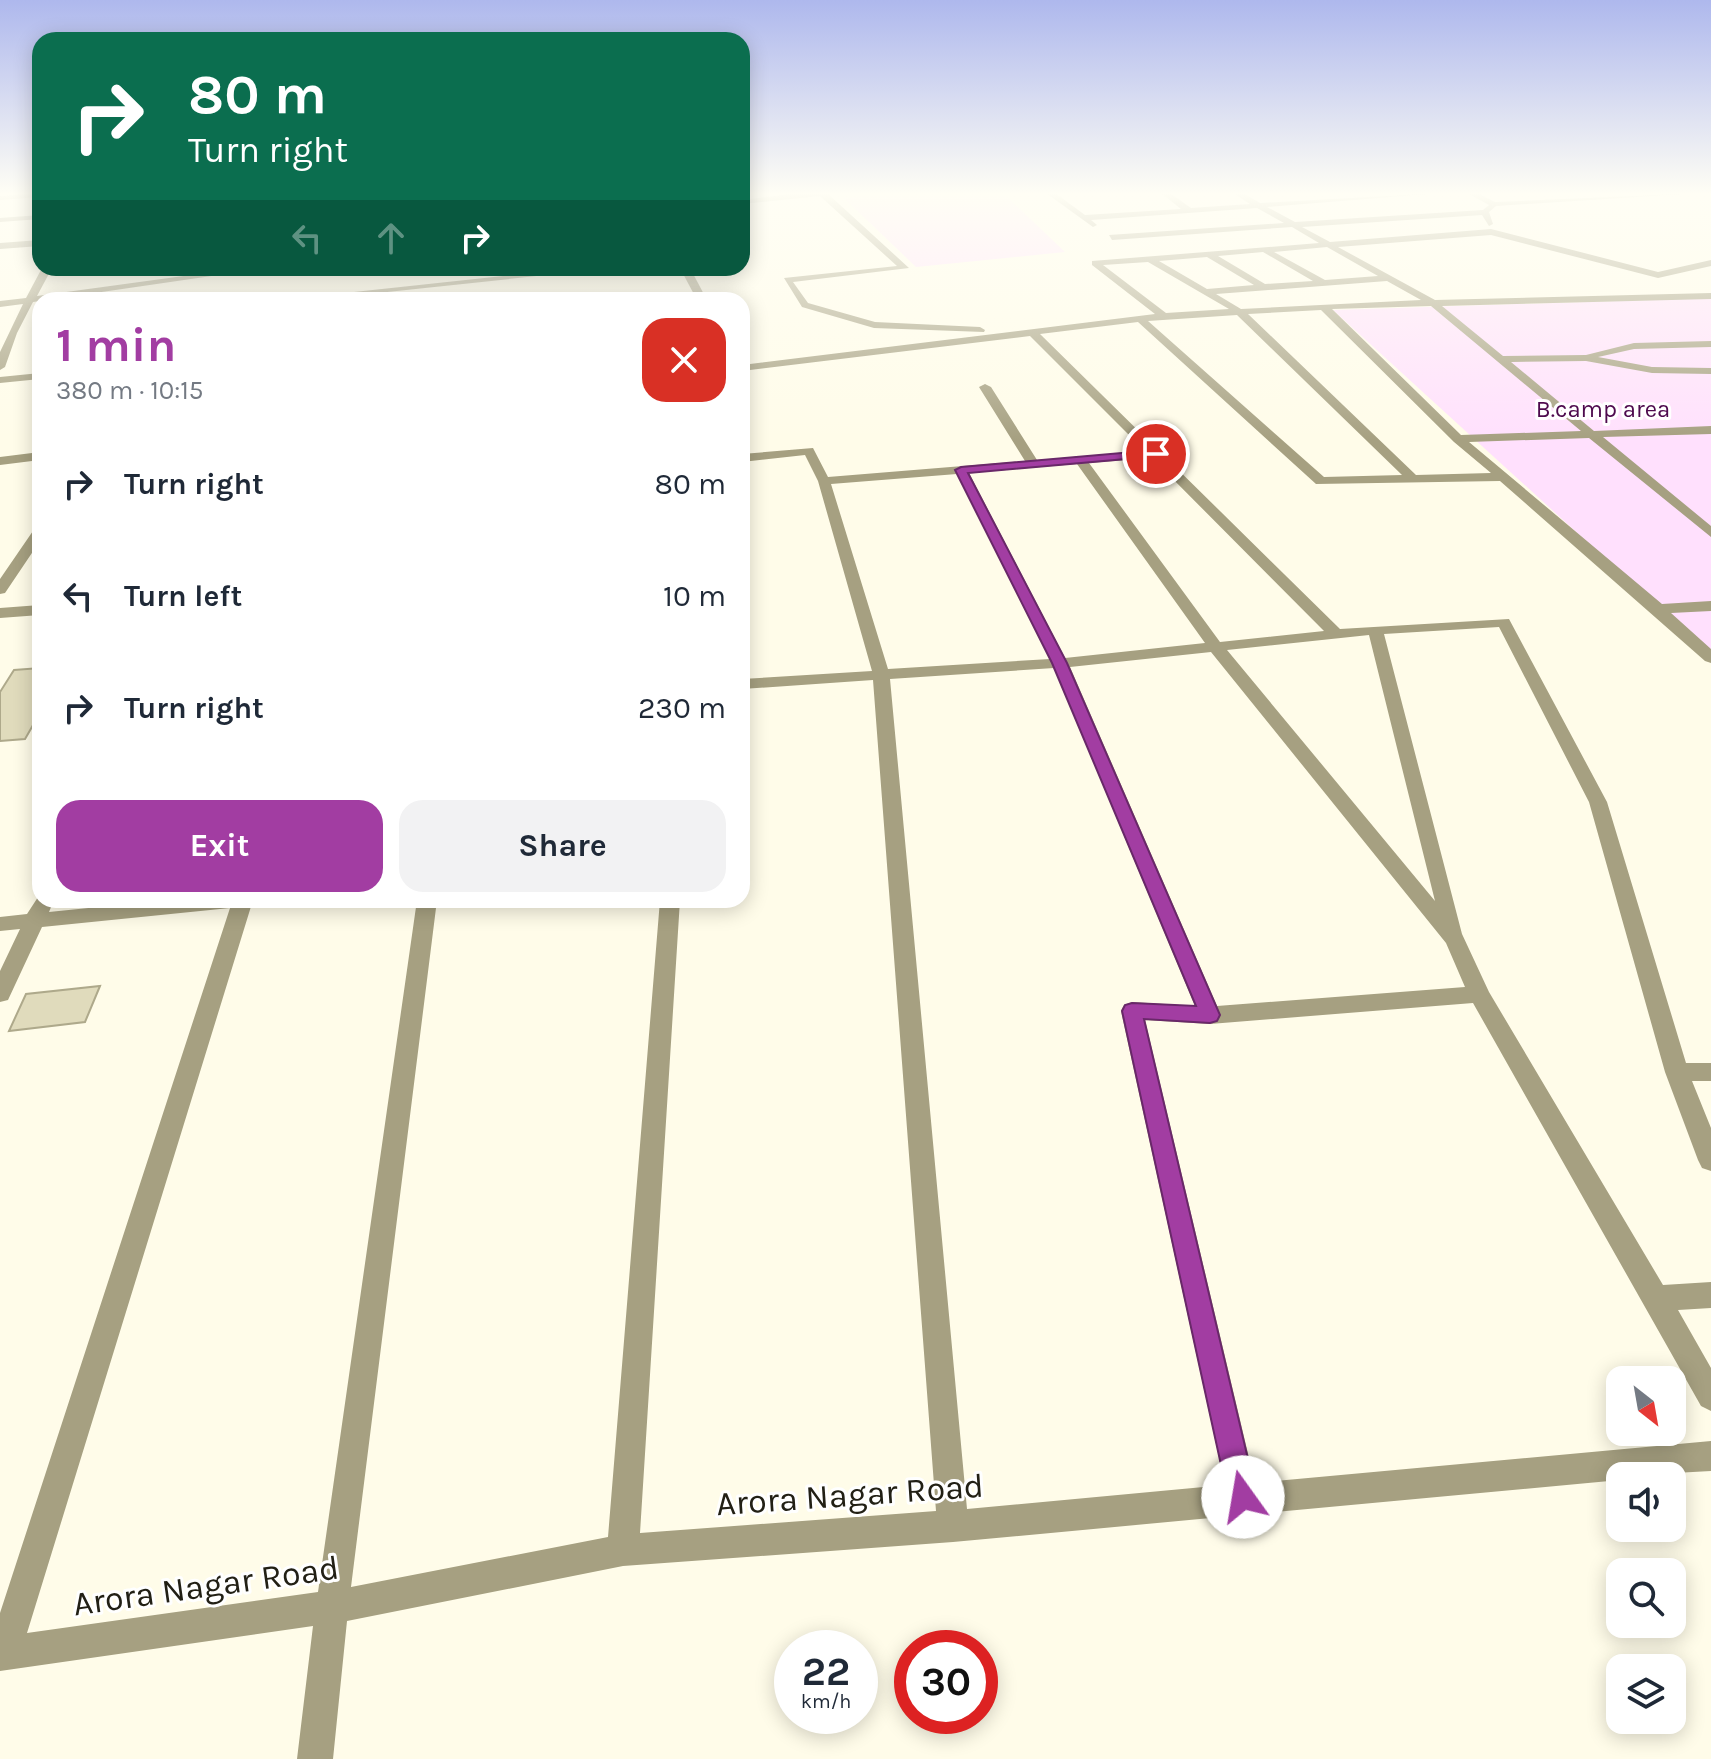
<!DOCTYPE html>
<html lang="en">
<head>
<meta charset="utf-8">
<style>
  :root { --surface:#fff; --page:#f2f2f3; --text:#1f2937; --muted:#747a83; --accent:#a23da2 }
  body { margin:0; font-family:Karla,sans-serif; background:var(--page); color:var(--text); height:100vh; display:flex; flex-direction:column; font-size:30px; white-space:nowrap }
  * { box-sizing:border-box; margin:0 }
  p { font-size:26px; color:var(--muted) }
  .icon { flex:none; width:44px; height:44px; fill:none; stroke:currentColor; stroke-width:2; stroke-linecap:round; stroke-linejoin:round }
  .map { position:relative; flex:1; overflow:hidden }
  .panel { position:absolute; left:32px; top:292px; width:718px; height:616px; display:flex; flex-direction:column; background:var(--surface); border-radius:24px; box-shadow:0 4px 20px #0003 }
  .panel>* { flex:none }
  .hud { position:absolute; left:32px; top:32px; width:718px; height:244px; border-radius:24px; box-shadow:0 4px 20px #0003; background:#0b6e4f; color:#fff; overflow:hidden }
  .needle { width:52px; rotate:149deg }
  .buttons { position:absolute; left:1606px; top:1366px; display:grid; gap:16px }
  .buttons a { display:grid; place-items:center; width:80px; height:80px; border-radius:16px; background:var(--surface); box-shadow:0 4px 20px #0003; font-size:40px }
  .speed { position:absolute; left:774px; top:1630px; display:flex; gap:16px; font-size:40px; font-weight:700; text-align:center }
  .speed>* { display:grid; place-content:center; width:104px; height:104px; border-radius:50%; background:var(--surface); box-shadow:0 4px 20px #0003; line-height:1 }
  .speed small { font-size:20px; font-weight:400 }
  .speed .limit { border:12px solid #d22; background:#fff; color:#111 }
  .pin { position:absolute; display:grid; place-items:center; width:68px; height:68px; color:#fff; margin:-34px; border:4px solid #fff; border-radius:50%; box-shadow:0 2px 8px #0007 }
  .me { position:absolute; width:88px; margin:-44px; rotate:347deg; stroke-linejoin:round; filter:drop-shadow(0 0 6px #0008) }
  .turn { display:flex; align-items:center; gap:28px; height:168px; padding:0 24px; font-size:36px }
  .turn .icon { width:104px; height:104px; stroke-width:2.5 }
  .turn b { display:block; font-size:56px; line-height:68px }
  .lanes { display:flex; align-items:center; height:76px; padding:0 24px; background:#0003; justify-content:center; gap:40px; direction:ltr }
  .lanes .off { opacity:.35 }
  .round { display:grid; place-items:center; flex:none; width:84px; height:84px; border-radius:24px; background:var(--page) }
  .head { display:flex; align-items:center; justify-content:space-between; height:136px; padding:0 24px }
  h1 { font-size:48px; font-weight:700; line-height:60px; color:var(--accent) }
  .cta { display:flex; gap:16px; margin-top:auto; padding:16px 24px }
  .cta a { flex:1; height:92px; border-radius:24px; background:var(--accent); color:#fff; font-size:32px; font-weight:700; line-height:92px; text-align:center }
  .cta a+a { background:var(--page); color:var(--text) }
  ul { padding:0; list-style:none }
  li { display:flex; align-items:center; gap:24px; height:112px; padding:0 24px }
  li div { flex:1 }
  li b { display:block; font-size:30px }
  li em { font-style:normal }
  .map>svg:first-child { display:block }
  .green { fill:#ffe0fd }
  .building { fill:#e0dbbc; stroke:#aea98b; stroke-width:2 }
  .lines { fill:none; stroke-linecap:round; stroke-linejoin:round }
  .minor { fill:#a6a081; fill-rule:evenodd }
  .route { fill:#a23da2; stroke:#692869; stroke-width:2 }
  .labels { text-anchor:middle; dominant-baseline:central; stroke-width:6; stroke-linejoin:round; paint-order:stroke }
  .far-park-label { font-size:24px; fill:#4e0a4e; stroke:#fff }
  .near-street-label { font-size:34px; fill:#222015; stroke:#fff }
</style>
</head>
<body>
<div class="map">
<svg width="1711" height="1759" viewBox="0 0 1711 1759">
  <rect width="100%" height="100%" fill="#fffce9"/>
  <path class="green" d="M892 193H1003L1065 252 916 267 844 198Z
    M1711 298V655L1333 310Z"/>
  <path class="building" d="M40 668V713L25 739 0 741V692L14 670Z
    M100 986 85 1022 9 1031 26 994Z"/>
  <g class="lines">
    <path class="minor" d="M40 193V197L0 200V196Z
      M798 193H827L909 268 793 282 808 303 875 322 980 327 985 330 984 332 874 328 802 307 784 278 897 266 820 196 742 204V200Z
      M1046 193H1055L1085 215 1181 209 1161 193H1170L1191 208 1250 204 1233 193H1243L1260 203 1440 193 1267 207 1295 222 1483 210 1489 205 1467 193H1477L1495 202 1699 193 1496 206 1489 212 1493 224 1489 226 1482 215 1302 227 1330 242 1491 229 1658 272 1711 260V266L1658 278 1491 235 1338 247 1435 300 1711 293V299L1442 306 1503 356 1586 355 1634 343 1711 341V347L1634 349 1598 357 1652 367 1711 368V374L1652 373 1586 361 1511 362 1594 431 1711 426V434L1603 437 1711 526V537L1589 438 1469 442 1662 604 1711 601V611L1671 613 1711 649V663L1705 661 1500 481 1316 484 1138 322 1040 334 1340 629 1509 619 1607 802 1686 1063H1711V1081H1692L1711 1128V1171L1702 1168 1698 1160 1665 1072 1589 802 1499 627 1384 634 1462 934 1489 992 1663 1285 1711 1282V1308L1678 1310 1711 1368V1411L1701 1406 1473 1003 1210 1024 1145 1020 1255 1483 1711 1441V1471L1620 1476V1480L953 1542 623 1566 347 1621 333 1759H297L313 1626 0 1671V1613L230 908 42 927 8 1000 0 1002V971L20 929 0 931V917L27 914 40 894V900H54L49 912 167 900H253L27 1633 318 1592 417 900H437L351 1587 608 1537 660 900H680L640 1533 936 1511 873 680 742 689V679L872 671 818 481 805 455 742 462V454L813 448 828 477 1025 461 979 387 985 384 991 387 1037 460 1145 451 1030 336 742 371V365L1155 314 1092 265V261L1319 243 1292 227 1112 240 1109 235 1284 223 1257 208 1091 220 1097 225 1093 227ZM1327 247 1378 276 1325 280 1274 252ZM1263 252 1313 281 1265 284 1218 256ZM1207 257 1254 285 1207 289 1159 261ZM1148 262 1229 309 1166 313 1103 265ZM1387 281 1421 300 1241 309 1216 294ZM1431 306 1581 431 1461 435 1332 309ZM1321 310 1454 442 1491 473 1416 475 1248 314ZM1237 315 1402 475 1324 477 1148 321ZM1152 458 1324 631 1220 642 1089 463ZM1077 464 1205 643 1065 658 969 473ZM957 474 1050 659 888 669 831 484ZM1369 635 1435 901 1227 650ZM1211 652 1446 943 1465 987 1217 1006 1070 667ZM1054 668 1195 1006 1132 1002 1124 1005 1121 1011 1225 1485 967 1509 890 679Z
      M40 215V219L0 222V218Z
      M40 240V246L0 249V243Z
      M42 268H52L37 296 242 268H267L33 302 17 333 5 367 0 370V352L23 304 0 307V301L26 298Z
      M579 268H612L359 295 354 292Z
      M680 268H690L707 300H697Z
      M40 373V379L0 383V377Z
      M40 452V460L0 465V457Z
      M40 527V541L5 593 0 594V579L35 528Z
      M40 605V615L0 618V608Z"/>
  </g>
  <linearGradient id="sky" x2="0" y2="1"><stop stop-color="#aeb8ed"/><stop offset="0.44" stop-color="#fffef5"/><stop offset="1" stop-color="#fffef5" stop-opacity="0"/></linearGradient>
  <rect width="1711" height="440" fill="url(#sky)"/>
  <path class="route" d="M1156 450 1160 451V456L968 473 1067 663 1220 1015 1217 1021 1210 1023 1144 1019 1257 1497 1253 1507 1243 1511 1233 1507 1228 1497 1122 1011 1125 1005 1132 1003 1196 1006 1052 663 955 470 961 467Z"/>
  <g class="labels">
    <g class="far-park-label">
      <text x="1603" y="409">B.camp area</text>
    </g>
    <g class="near-street-label">
      <text transform="translate(850 1495) rotate(-4)">Arora Nagar Road</text>
      <text transform="translate(206 1586) rotate(-8)">Arora Nagar Road</text>
    </g>
  </g>
</svg>
<div class="buttons">
<a><svg class="needle" viewBox="-14 -14 28 28"><path d="M0-13l5 13h-10z" fill="#e53935"/><path d="M0 13l5-13h-10z" fill="#747a83"/></svg></a>
<a><svg class="icon" aria-label="sound" viewBox="0 0 24 24"><path d="M4 9h4l5-4v14l-5-4H4zM17 9q2 3 0 6"/></svg></a>
<a><svg class="icon" aria-label="search" viewBox="0 0 24 24"><circle cx="10" cy="10" r="6"/><path d="M15 15l6 6"/></svg></a>
<a><svg class="icon" aria-label="layers" viewBox="0 0 24 24"><path d="M12 4l9 5-9 5-9-5zM3 14l9 5 9-5"/></svg></a>
</div>
<div class="speed"><div>22<small>km/h</small></div><div class="limit">30</div></div>
<div class="pin" style="left:1156px;top:454px;background:#d93025"><svg class="icon" aria-label="arrive" viewBox="0 0 24 24"><path d="M6 21V4h12l-3 4 3 4H6"/></svg></div>
<svg class="me" style="left:1243px;top:1497px" viewBox="-20 -20 40 40"><circle r="19" fill="#fff"/><path d="M0-13L10 11 0 6-10 11z" fill="#a23da2"/></svg>
<div class="hud">
<div class="turn"><svg class="icon" aria-label="right" viewBox="0 0 24 24"><path d="M7 20v-9h11M14 6l5 5-5 5"/></svg><div><b>80 m</b>Turn right</div></div>
<div class="lanes"><svg class="icon off" aria-label="left" viewBox="0 0 24 24"><path d="M17 20v-9H6M10 6l-5 5 5 5"/></svg><svg class="icon off" aria-label="ahead" viewBox="0 0 24 24"><path d="M12 20V5M6 11l6-6 6 6"/></svg><svg class="icon" aria-label="right" viewBox="0 0 24 24"><path d="M7 20v-9h11M14 6l5 5-5 5"/></svg></div>
</div>
<section class="panel">
<div class="head"><div><h1>1 min</h1><p>380 m · 10:15</p></div><a class="round" style="background:#d93025;color:#fff"><svg class="icon" aria-label="close" viewBox="0 0 24 24"><path d="M6 6l12 12M18 6L6 18"/></svg></a></div>
<ul>
<li><svg class="icon" aria-label="right" viewBox="0 0 24 24"><path d="M7 20v-9h11M14 6l5 5-5 5"/></svg><div><b>Turn right</b></div><em>80 m</em></li>
<li><svg class="icon" aria-label="left" viewBox="0 0 24 24"><path d="M17 20v-9H6M10 6l-5 5 5 5"/></svg><div><b>Turn left</b></div><em>10 m</em></li>
<li><svg class="icon" aria-label="right" viewBox="0 0 24 24"><path d="M7 20v-9h11M14 6l5 5-5 5"/></svg><div><b>Turn right</b></div><em>230 m</em></li>
</ul>
<div class="cta"><a>Exit</a><a>Share</a></div>
</section>
</div>
</body>
</html>
